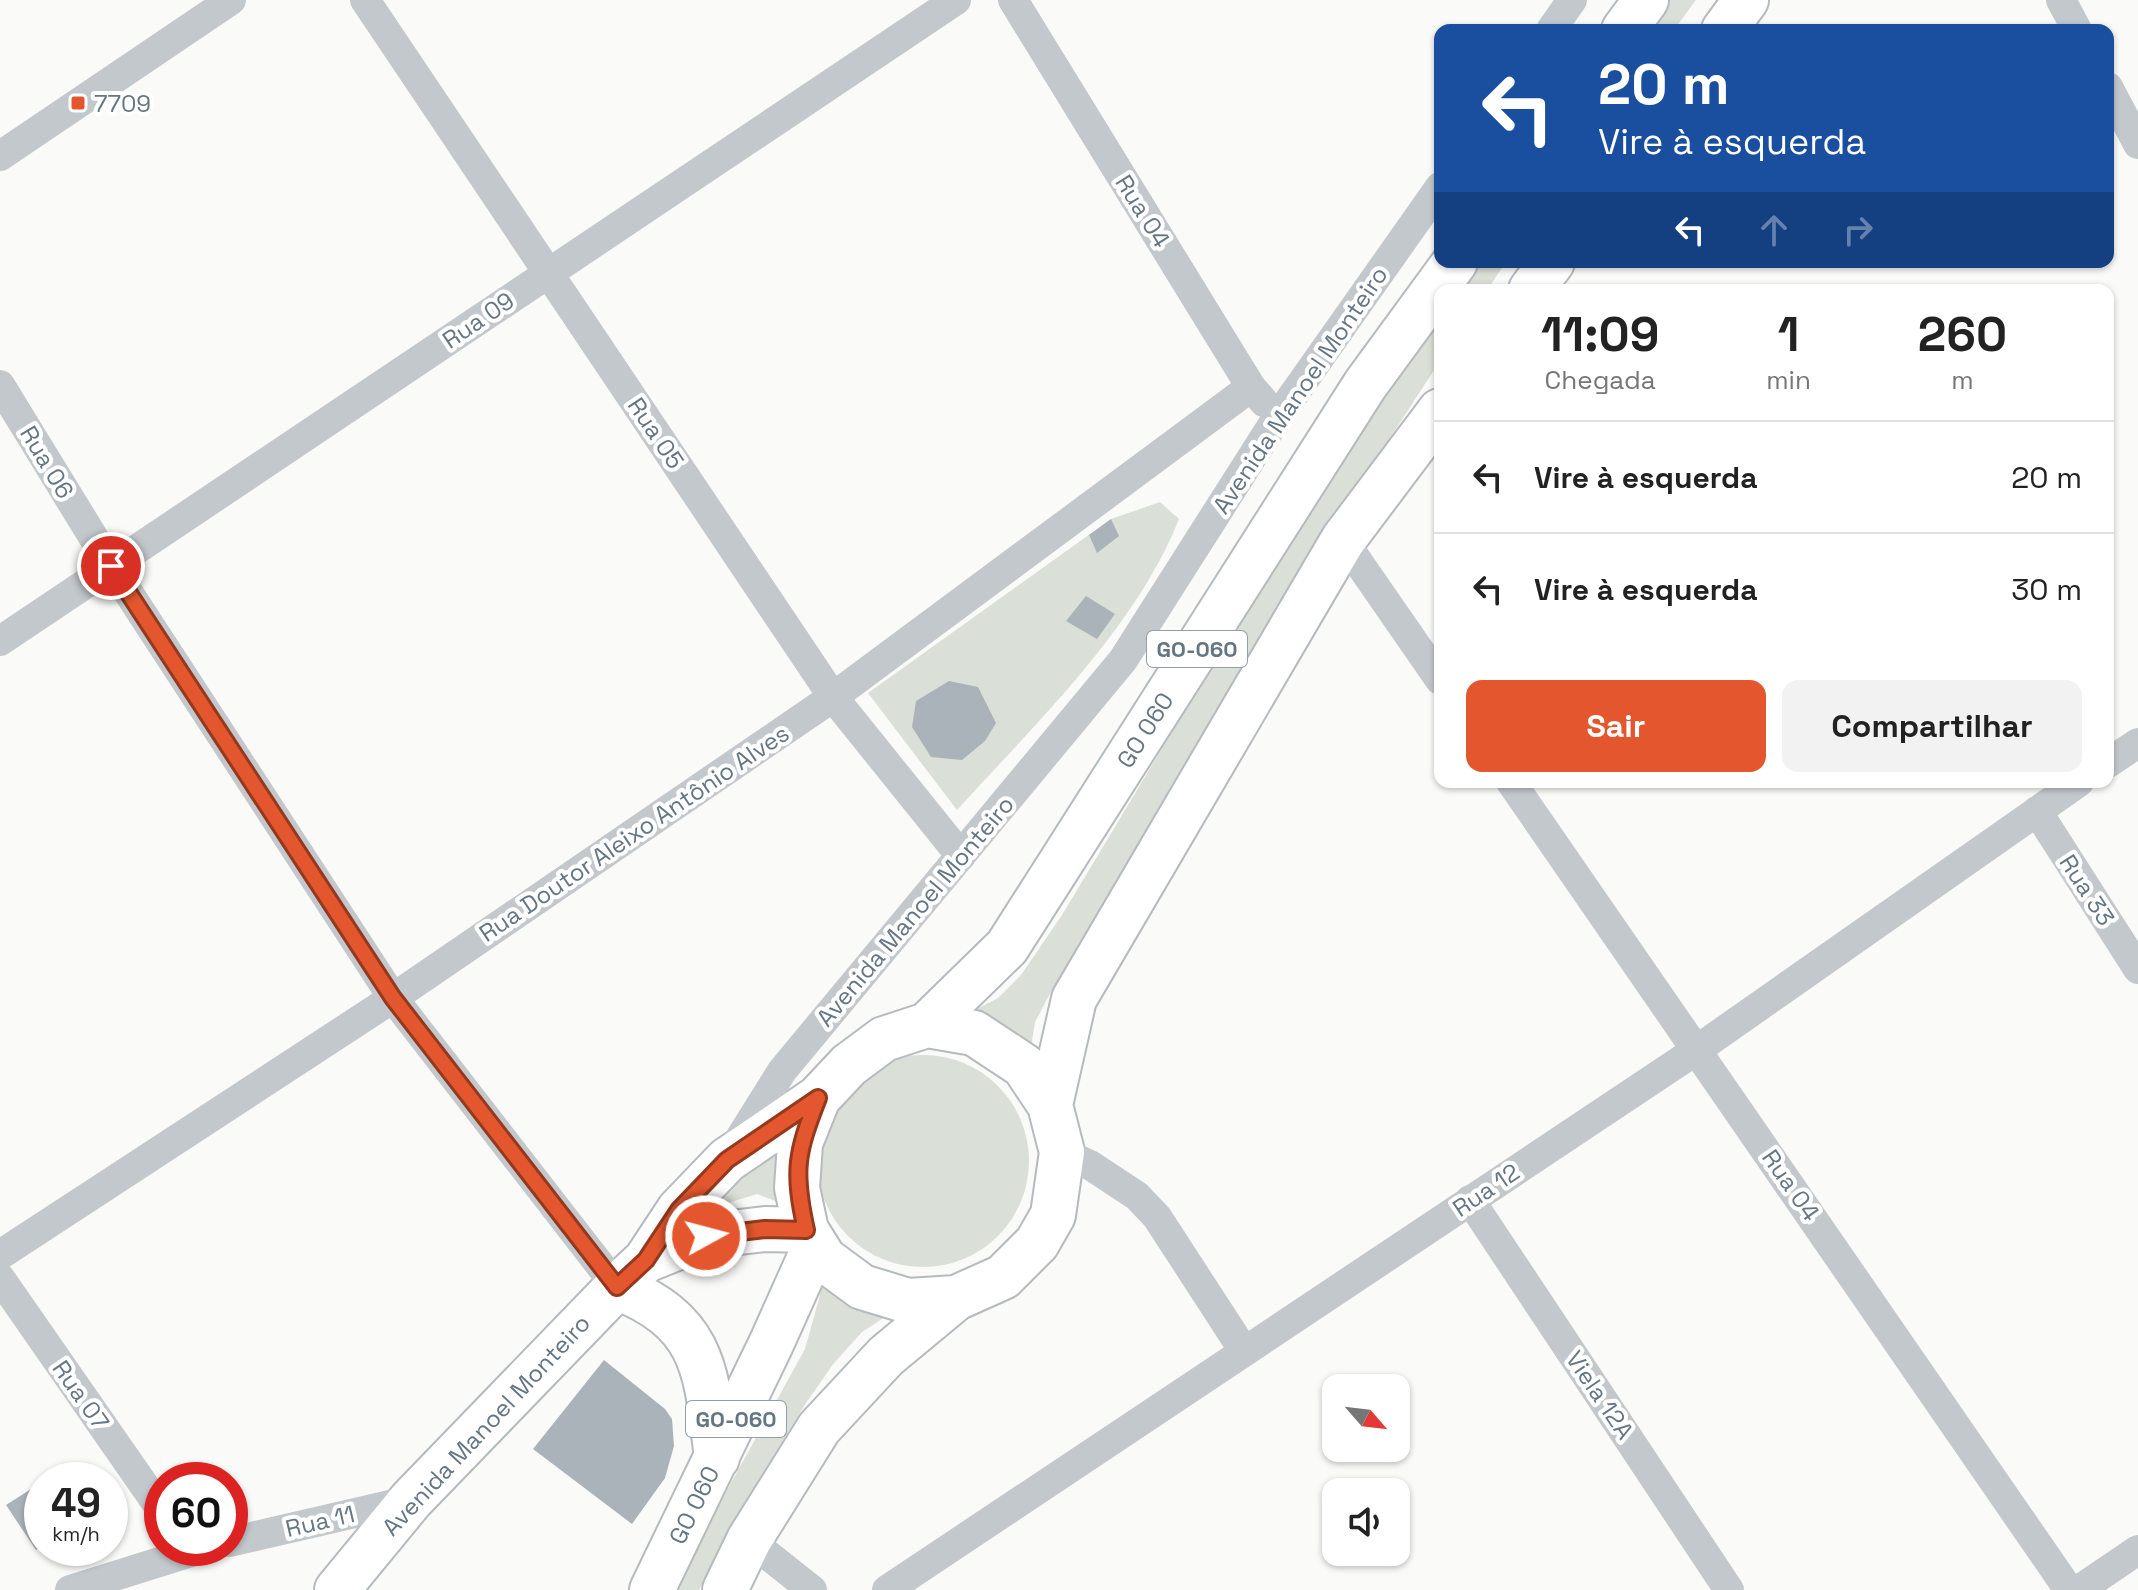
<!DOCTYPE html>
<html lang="pt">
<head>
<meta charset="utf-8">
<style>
  :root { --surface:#fff; --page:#f2f2f2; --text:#222; --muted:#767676; --line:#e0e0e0; --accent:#e4572e }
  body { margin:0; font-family:"Space Grotesk",sans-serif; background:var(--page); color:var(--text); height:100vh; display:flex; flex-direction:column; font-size:30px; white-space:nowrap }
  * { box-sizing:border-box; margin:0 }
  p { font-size:26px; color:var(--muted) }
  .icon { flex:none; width:44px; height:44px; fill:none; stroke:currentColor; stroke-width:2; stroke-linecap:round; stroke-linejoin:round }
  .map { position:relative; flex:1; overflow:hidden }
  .drawer { position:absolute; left:1434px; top:284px; width:680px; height:504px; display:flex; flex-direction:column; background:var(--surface); border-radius:16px; box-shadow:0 2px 6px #0004 }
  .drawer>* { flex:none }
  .top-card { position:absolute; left:1434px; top:24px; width:680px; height:244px; border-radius:16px; box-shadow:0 2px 6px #0004; background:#1a4fa0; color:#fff; overflow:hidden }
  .needle { width:52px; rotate:118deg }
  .buttons { position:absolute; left:1322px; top:1374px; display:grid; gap:16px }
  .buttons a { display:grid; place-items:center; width:88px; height:88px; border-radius:16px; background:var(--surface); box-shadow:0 2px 6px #0004; font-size:40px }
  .speed { position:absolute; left:24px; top:1462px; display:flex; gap:16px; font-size:40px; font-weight:700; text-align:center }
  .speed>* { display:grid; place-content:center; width:104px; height:104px; border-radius:50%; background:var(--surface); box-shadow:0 2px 6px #0004; line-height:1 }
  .speed small { font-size:20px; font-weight:400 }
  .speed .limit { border:12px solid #d22; background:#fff; color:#111 }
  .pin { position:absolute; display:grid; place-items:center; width:68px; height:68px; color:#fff; margin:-34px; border:4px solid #fff; border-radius:50%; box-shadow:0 2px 8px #0007 }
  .me { position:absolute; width:88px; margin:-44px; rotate:83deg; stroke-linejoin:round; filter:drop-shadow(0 0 6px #0008) }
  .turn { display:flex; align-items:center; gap:28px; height:168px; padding:0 32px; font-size:36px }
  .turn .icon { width:104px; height:104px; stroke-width:2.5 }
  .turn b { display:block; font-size:56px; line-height:68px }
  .lanes { display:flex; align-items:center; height:76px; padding:0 32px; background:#0003; justify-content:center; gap:40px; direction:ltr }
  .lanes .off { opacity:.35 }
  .eta { display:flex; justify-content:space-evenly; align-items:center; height:136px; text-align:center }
  .eta b { font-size:48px; font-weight:700; line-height:56px }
  .action { display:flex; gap:16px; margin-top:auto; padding:16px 32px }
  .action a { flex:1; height:92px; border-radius:16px; background:var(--accent); color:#fff; font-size:32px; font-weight:700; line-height:92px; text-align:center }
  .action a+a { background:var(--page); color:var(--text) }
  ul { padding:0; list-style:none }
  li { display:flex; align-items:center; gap:24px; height:112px; padding:0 32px; border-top:2px solid var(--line) }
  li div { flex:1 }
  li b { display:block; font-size:30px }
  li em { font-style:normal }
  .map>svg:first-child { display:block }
  .green { fill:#dadfd7 }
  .building { fill:#aab3b9 }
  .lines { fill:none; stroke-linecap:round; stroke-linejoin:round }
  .primary-casing { stroke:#b5babe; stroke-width:48 }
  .street { stroke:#c3c8cc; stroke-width:30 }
  .primary { stroke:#fff; stroke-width:44 }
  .route-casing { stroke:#94391e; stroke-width:20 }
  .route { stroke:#e4572e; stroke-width:14 }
  .poi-dot { fill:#e4572e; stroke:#fff; stroke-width:3 }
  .labels { text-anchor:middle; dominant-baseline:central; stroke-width:8; stroke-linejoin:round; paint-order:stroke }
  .shield { fill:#fff; stroke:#939fa8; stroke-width:2 }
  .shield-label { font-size:22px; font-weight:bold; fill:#657683 }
  .poi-label { font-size:24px; fill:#657683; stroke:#fff; text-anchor:start }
  .street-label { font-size:24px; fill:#657683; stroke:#fff }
</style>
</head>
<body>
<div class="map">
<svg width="2138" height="1590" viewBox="0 0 2138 1590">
  <rect width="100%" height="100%" fill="#fafaf8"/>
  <path class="green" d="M1663 0H1696L1674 30H1641Z
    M1475 262H1506L1487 290H1455Z
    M1440 311V361L1281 606 1157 812 1052 990 1035 1022 1030 1053 973 1011 998 998 1021 975 1062 915 1250 602 1388 384Z
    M1160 502 1179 519C1136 628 1035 724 957 810L868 693 1111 519Z
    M817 1161a106 106 0 1 1 212 0a106 106 0 1 1-212 0Z
    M789 1148 783 1204 757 1194 718 1206 681 1231 763 1157Z
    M820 1279 888 1315 862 1332 834 1363 806 1403 755 1486 699 1590H672L805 1349 820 1295Z"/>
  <path class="building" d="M1111 519 1119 536 1097 553 1089 535Z
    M1086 596 1115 614 1097 639 1066 621Z
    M949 681 978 687 996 723 985 741 962 760 931 757 912 727 916 701Z
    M604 1360 665 1409 672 1419 674 1446 665 1478 632 1524 533 1449Z
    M42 1482V1546L36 1550 6 1505Z"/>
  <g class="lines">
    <g class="primary-casing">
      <path id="primary" d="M1624 30 1646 0
        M1724 30 1746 0
        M1531 290 1552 262
        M927 1025 1007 947 1365 385 1455 262
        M1050 1105 1074 999 1343 540 1440 411
        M646 1260 706 1236 765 1229 806 1230
        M617 1287C707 1323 706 1372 717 1458
        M337 1590 411 1500 617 1287 646 1260 679 1210 727 1160 818 1098 849 1065 884 1039 927 1025 974 1033 1024 1066 1050 1105 1062 1152 1053 1215 1037 1243 1003 1277 956 1298 908 1301 862 1287 824 1259 806 1230 797 1188 800 1143 818 1098
        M652 1590 771 1344 815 1246
        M725 1590 749 1540 819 1428 886 1356 956 1298"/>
    </g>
    <path class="street" d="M365 0 833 697 961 856
      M1013 0 1251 387 1264 402
      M2061 0 2077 30
      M1551 30 1572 0
      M2108 87 2138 144
      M0 156 231 0
      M0 385 111 566 393 998 617 1287
      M1343 540 1440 680
      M0 641 956 0
      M2108 763 2138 743
      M1511 782 2069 1590
      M2037 811 2138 969
      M734 1148 782 1071 1123 660 1277 418 1440 187
      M1062 1152 1090 1165 1137 1196 1157 1217 1244 1351
      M1470 1200 1729 1590
      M0 1255 393 998 833 697 1251 387
      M0 1278 162 1511
      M749 1540 812 1590
      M230 1542 411 1500
      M70 1590 204 1548
      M887 1590 1698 1049 2079 782
      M2079 1590 2138 1550"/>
    <use href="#primary" class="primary"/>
  </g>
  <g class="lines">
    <g class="route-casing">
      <path id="route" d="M111 566 393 998 617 1287 646 1260 679 1210 727 1160 818 1098C796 1154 793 1171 806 1230L765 1229 706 1236"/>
    </g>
    <use href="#route" class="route"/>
  </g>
  <rect class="poi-dot" x="70" y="95" width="16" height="16" rx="4"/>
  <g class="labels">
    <g class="shield">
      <rect x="1147" y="631" width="100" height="36" rx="6"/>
      <rect x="686" y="1401" width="100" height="36" rx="6"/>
    </g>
    <g class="shield-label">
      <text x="1197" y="649">GO-060</text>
      <text x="736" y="1419">GO-060</text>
    </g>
    <g class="poi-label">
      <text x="94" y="103">7709</text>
    </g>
    <g class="street-label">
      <text transform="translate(1143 211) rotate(58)">Rua 04</text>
      <text transform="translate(478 320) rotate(-34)">Rua 09</text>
      <text transform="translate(1300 390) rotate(-56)">Avenida Manoel Monteiro</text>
      <text transform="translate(656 433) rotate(56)">Rua 05</text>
      <text transform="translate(47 462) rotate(59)">Rua 06</text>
      <text transform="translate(1145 730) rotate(-58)">GO 060</text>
      <text transform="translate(634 833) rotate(-34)">Rua Doutor Aleixo Antônio Alves</text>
      <text transform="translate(2087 890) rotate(57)">Rua 33</text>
      <text transform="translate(915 911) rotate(-50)">Avenida Manoel Monteiro</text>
      <text transform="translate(1791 1185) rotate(55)">Rua 04</text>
      <text transform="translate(1486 1190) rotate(-34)">Rua 12</text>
      <text transform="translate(81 1395) rotate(55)">Rua 07</text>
      <text transform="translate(1600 1395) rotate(56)">Viela 12A</text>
      <text transform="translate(486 1425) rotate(-47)">Avenida Manoel Monteiro</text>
      <text transform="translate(694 1505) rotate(-64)">GO 060</text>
      <text transform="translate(320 1521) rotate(-13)">Rua 11</text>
    </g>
  </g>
</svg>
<div class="buttons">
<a><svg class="needle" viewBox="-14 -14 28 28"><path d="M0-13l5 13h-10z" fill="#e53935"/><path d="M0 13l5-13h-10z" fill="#767676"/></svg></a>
<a><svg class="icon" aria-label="sound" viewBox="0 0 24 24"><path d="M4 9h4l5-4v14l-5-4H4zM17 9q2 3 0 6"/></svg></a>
</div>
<div class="speed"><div>49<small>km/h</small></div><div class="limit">60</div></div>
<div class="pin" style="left:111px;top:566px;background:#d93025"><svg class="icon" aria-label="arrive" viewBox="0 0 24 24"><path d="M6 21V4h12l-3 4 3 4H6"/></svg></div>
<svg class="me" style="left:706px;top:1236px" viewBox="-20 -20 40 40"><circle r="17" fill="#e4572e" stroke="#fff" stroke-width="3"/><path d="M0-11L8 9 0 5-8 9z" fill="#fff"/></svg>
<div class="top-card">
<div class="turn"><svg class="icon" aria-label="left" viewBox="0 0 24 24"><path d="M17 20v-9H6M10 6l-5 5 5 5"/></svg><div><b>20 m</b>Vire à esquerda</div></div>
<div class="lanes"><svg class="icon" aria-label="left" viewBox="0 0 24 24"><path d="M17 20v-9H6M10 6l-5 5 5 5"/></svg><svg class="icon off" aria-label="ahead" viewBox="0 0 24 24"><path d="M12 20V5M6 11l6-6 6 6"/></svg><svg class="icon off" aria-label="right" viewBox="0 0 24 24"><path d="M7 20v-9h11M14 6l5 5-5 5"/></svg></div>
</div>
<section class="drawer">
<div class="eta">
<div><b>11:09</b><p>Chegada</p></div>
<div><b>1</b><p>min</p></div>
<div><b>260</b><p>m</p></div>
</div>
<ul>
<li><svg class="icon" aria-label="left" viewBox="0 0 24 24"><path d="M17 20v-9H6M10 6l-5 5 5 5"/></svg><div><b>Vire à esquerda</b></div><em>20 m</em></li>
<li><svg class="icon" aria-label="left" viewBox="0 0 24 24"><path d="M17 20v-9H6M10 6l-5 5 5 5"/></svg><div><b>Vire à esquerda</b></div><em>30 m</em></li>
</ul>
<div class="action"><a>Sair</a><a>Compartilhar</a></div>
</section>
</div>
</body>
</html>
